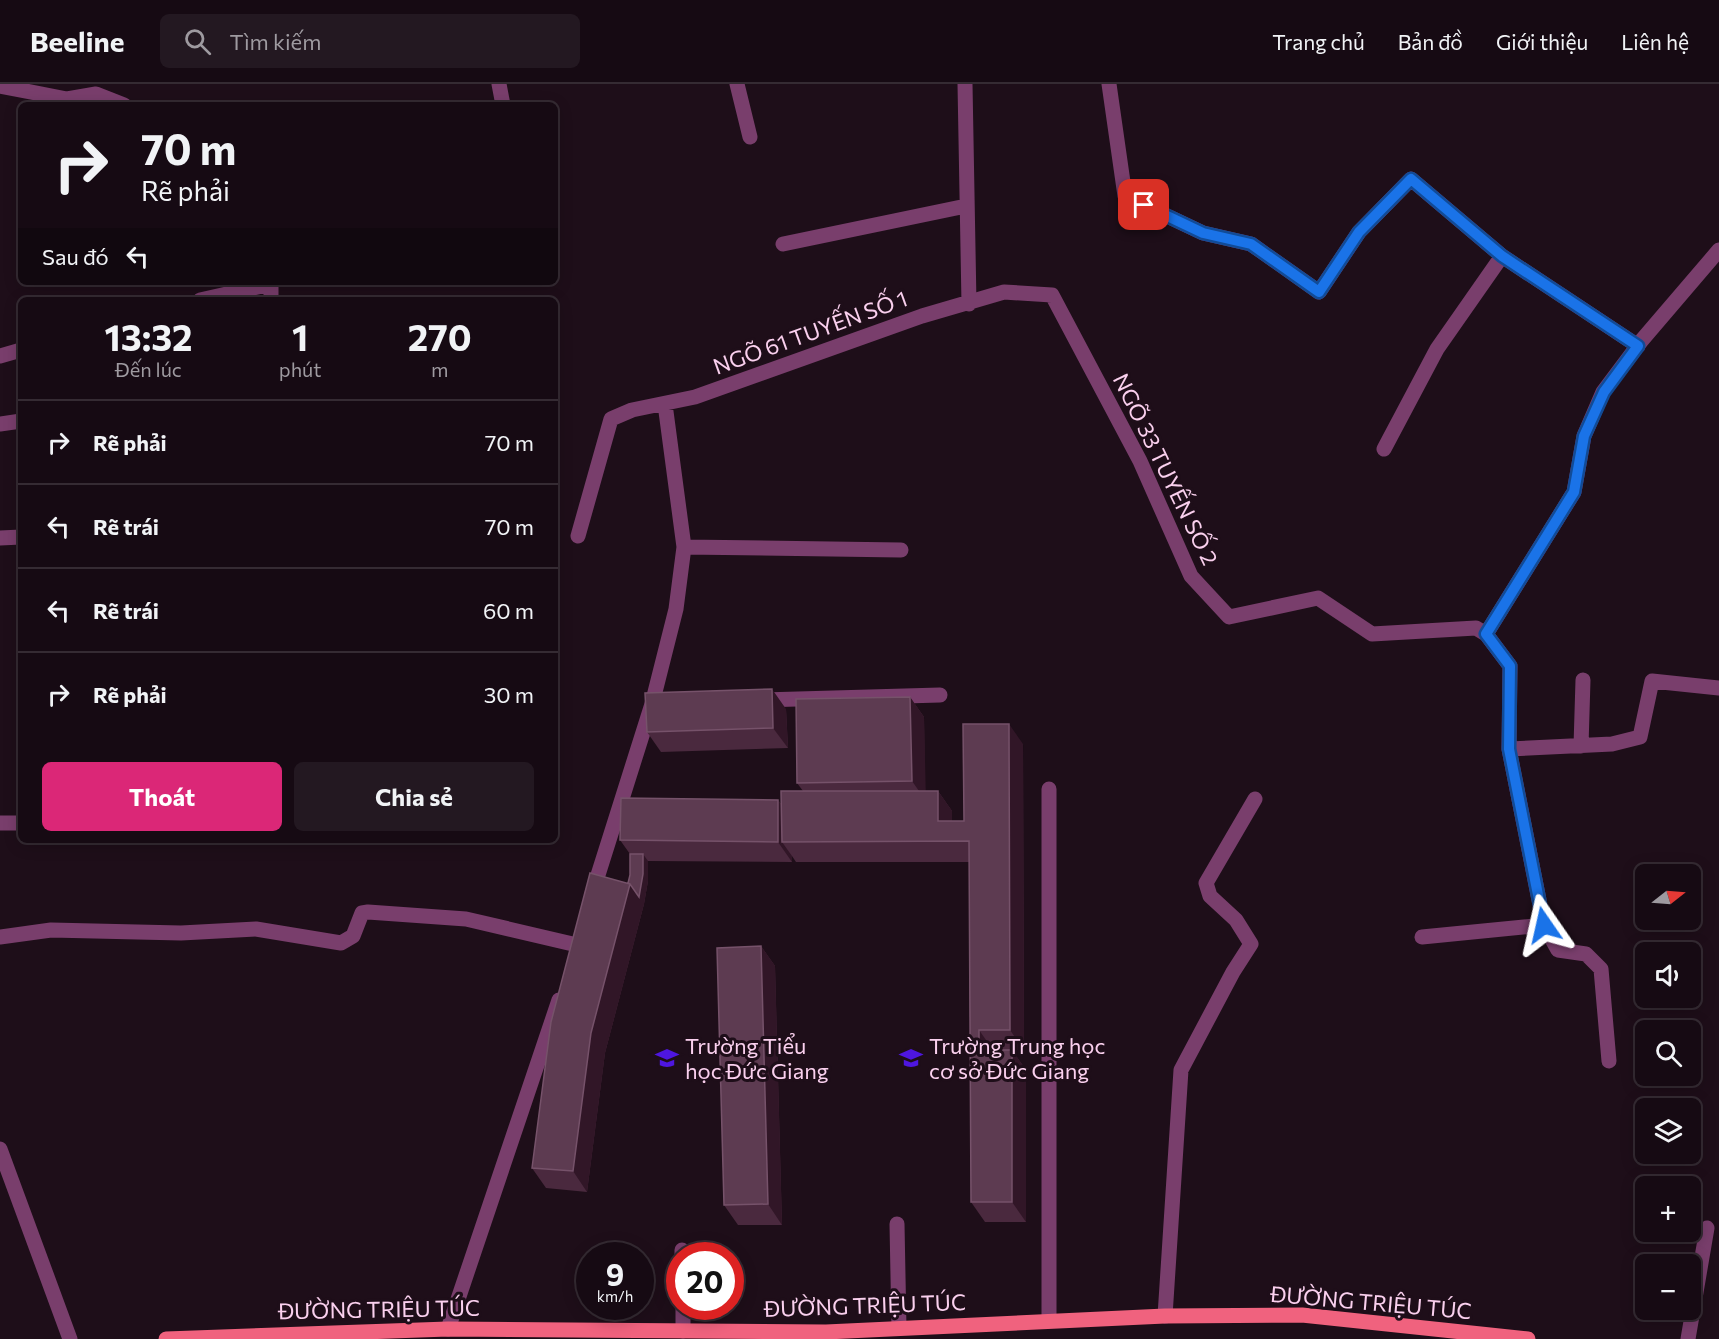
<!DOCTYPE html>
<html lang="vi">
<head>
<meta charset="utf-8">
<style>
  :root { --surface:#160a13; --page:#231821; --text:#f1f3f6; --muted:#9e9aa0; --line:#352b33; --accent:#db2777 }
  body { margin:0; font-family:Commissioner,sans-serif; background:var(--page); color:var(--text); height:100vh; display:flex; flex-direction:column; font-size:22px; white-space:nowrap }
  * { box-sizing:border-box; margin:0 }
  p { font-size:20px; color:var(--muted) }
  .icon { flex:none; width:33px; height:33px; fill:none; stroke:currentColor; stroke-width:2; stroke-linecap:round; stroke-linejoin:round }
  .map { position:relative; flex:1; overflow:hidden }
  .side { position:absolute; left:18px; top:213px; width:540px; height:546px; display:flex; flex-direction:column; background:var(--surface); border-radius:9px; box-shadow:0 3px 15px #0003,0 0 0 2px var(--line) }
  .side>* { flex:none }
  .hud { position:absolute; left:18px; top:18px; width:540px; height:183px; border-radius:9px; box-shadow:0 3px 15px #0003,0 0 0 2px var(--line); background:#160a13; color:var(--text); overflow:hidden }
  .needle { width:39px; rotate:73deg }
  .buttons { position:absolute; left:1635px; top:780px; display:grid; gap:12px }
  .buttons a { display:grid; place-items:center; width:66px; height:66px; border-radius:9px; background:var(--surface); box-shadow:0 3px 15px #0003,0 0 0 2px var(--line); font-size:30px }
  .speed { position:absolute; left:576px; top:1158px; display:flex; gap:12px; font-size:30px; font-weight:700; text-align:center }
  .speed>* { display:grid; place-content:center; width:78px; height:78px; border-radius:50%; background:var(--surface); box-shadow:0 3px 15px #0003,0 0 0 2px var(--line); line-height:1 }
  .speed small { font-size:15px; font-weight:400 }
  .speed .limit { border:9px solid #d22; background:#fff; color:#111 }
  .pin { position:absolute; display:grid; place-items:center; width:51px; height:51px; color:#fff; margin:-26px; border-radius:12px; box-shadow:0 3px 9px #0006 }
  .me { position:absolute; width:66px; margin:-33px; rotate:349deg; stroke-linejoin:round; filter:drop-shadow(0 0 4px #0008) }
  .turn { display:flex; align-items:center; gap:21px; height:126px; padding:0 24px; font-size:27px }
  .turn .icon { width:78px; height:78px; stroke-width:2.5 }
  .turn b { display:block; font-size:42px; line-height:51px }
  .then { display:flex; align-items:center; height:57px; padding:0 24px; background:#0003; gap:12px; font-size:22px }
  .eta { display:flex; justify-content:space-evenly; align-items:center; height:102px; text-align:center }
  .eta b { font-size:36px; font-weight:700; line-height:42px }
  .action { display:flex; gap:12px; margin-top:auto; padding:12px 24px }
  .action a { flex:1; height:69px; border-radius:9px; background:var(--accent); color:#fff; font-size:24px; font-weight:700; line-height:69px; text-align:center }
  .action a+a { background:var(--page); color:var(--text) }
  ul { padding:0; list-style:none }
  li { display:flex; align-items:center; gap:18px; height:84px; padding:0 24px; border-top:2px solid var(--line) }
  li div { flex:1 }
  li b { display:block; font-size:22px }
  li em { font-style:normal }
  header { display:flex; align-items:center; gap:36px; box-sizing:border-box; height:84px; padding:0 30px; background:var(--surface); border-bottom:2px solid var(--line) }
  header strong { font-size:28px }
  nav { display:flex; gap:33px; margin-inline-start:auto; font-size:21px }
  .search { width:420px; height:54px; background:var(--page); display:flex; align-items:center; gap:15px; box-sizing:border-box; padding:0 21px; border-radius:9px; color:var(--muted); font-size:22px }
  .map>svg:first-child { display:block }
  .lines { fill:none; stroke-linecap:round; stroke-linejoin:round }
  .minor { stroke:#793e6c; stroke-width:15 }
  .major { stroke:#f0627e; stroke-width:15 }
  .wall { fill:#4a293e }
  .shaded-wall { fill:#311627 }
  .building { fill:#5d3b51; stroke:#76526a; stroke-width:1.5 }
  .route-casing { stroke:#114b97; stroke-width:15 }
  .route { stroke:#1a73e8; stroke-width:10 }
  .labels { text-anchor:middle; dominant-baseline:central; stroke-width:6; stroke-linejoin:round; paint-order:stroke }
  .street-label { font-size:22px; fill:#fad0ee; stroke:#1e0e19 }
  .poi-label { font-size:22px; fill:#fad0ee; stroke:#1e0e19; text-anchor:start }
</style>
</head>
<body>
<header>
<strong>Beeline</strong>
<div class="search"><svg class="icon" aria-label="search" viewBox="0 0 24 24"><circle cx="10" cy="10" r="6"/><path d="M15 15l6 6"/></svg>Tìm kiếm</div>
<nav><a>Trang chủ</a><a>Bản đồ</a><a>Giới thiệu</a><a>Liên hệ</a></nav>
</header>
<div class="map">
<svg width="1719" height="1255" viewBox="0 0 1719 1255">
  <rect width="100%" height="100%" fill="#1e0e19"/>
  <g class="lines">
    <path class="minor" d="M499 0 503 21
      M737 0 750 53
      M965 0 969 220
      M1109 0 1125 112 1203 149 1251 160 1319 208 1359 148 1411 95 1502 172 1638 262
      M0 2 67 15 96 10 124 21
      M783 160 966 122
      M200 216 271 200
      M271 216V198
      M0 272 21 266
      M0 340 21 337
      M1384 365 1437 265 1502 172
      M578 452 611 335 632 326 695 313 922 232 1004 208 1052 211 1140 377 1191 492 1229 533 1318 514 1372 550 1476 544 1486 550 1510 582 1509 665 1544 841 1558 866 1586 870 1601 885 1609 977
      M0 454 21 453
      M684 463 901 466
      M1486 550 1574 408 1584 352 1603 308 1642 256 1719 166
      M760 616 940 611
      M1581 662 1583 596
      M1509 665 1612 660 1640 653 1652 597 1719 604
      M1049 705V1236
      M0 739H21
      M592 810 652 620 676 525 684 463 665 320
      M0 853 51 846 181 849 256 845 341 859 353 852 362 829 368 828 466 835 577 861
      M1422 853 1544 841
      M0 1065 70 1255
      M897 1140 899 1244
      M682 1166V1172
      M683 1222V1247
      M1165 1232 1181 986 1233 888 1251 860 1236 836 1210 812 1206 799 1255 715
      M448 1245 559 916
      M1688 1255 1707 1144"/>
    <path class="major" d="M166 1255 448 1245 826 1248 1165 1232 1302 1231 1528 1255"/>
  </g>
  <path class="wall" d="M910 613 924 633 925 707H938L952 727V737H964L1023 660 1024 966H1012L1026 986V1138H985L971 1118 969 778H796L792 772V778L648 777V797L644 820 605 969 587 1108 546 1104 532 1084 628 799 630 791V770L620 756 778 716 781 720 803 707 797 699Z
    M786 625 788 664 661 668 647 648Z
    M761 862 775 882 782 1141H738L724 1121Z"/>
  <path class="shaded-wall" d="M772 605 786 625 788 664 773 644Z
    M910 613 924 633 926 717 912 697Z
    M1009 640 1023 660 1024 966 1010 946Z
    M938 707 952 727V758L938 737Z
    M778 716 792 736 782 758 792 772V778L778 758Z
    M643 770 648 777V797L644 820 605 969 587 1108 573 1087 591 949 630 800Z
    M761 862 775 882 782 1141 768 1120Z
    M979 946 993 966H979Z
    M1012 966 1026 986V1138L1012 1118Z"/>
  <path class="building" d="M772 605 773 644 647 648 645 609Z
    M910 613 912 697 797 699 796 615Z
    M963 640H1009L1010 946H979V966H1012V1118H971L969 757 782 758 781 707H938V737H964Z
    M621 714 778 716V758L620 756Z
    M630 770H643V790L639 813 630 800 628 799 630 791Z
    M590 789 630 800 591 949 573 1087 532 1084 551 938Z
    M761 862 768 1120 724 1121 717 864Z"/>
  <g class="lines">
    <g class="route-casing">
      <path id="route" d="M1144 121 1203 149 1251 160 1319 208 1359 148 1411 95 1502 172 1638 262 1604 308 1584 352 1574 408 1486 550 1510 582 1509 665 1544 841"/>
    </g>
    <use href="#route" class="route"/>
  </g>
  <defs>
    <g id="school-bare" transform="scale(1.8)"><path d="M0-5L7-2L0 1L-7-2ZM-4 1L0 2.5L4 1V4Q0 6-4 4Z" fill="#4e16e0" stroke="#1e0e19" stroke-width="2.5" paint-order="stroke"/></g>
  </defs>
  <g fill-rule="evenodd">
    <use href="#school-bare" x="667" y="974"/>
    <use href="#school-bare" x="911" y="974"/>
  </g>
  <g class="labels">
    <g class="street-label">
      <text transform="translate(810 248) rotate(-20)">NGÕ 61 TUYẾN SỐ 1</text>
      <text transform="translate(1166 385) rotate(64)">NGÕ 33 TUYẾN SỐ 2</text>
      <text transform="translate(1371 1218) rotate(5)">ĐƯỜNG TRIỆU TÚC</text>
      <text transform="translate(865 1221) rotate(-2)">ĐƯỜNG TRIỆU TÚC</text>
      <text transform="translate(379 1225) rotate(-1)">ĐƯỜNG TRIỆU TÚC</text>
    </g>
    <g class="poi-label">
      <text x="685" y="961">Trường Tiểu<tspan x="685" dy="25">học Đức Giang</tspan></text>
      <text x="929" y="961">Trường Trung học<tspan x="929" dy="25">cơ sở Đức Giang</tspan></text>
    </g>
  </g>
</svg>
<div class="buttons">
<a><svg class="needle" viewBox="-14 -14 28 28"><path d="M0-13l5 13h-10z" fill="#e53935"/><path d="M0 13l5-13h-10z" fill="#9e9aa0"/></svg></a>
<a><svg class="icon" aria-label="sound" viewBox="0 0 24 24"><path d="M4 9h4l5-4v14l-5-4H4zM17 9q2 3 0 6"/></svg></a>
<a><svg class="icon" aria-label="search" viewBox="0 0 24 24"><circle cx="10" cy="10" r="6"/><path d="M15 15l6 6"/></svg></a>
<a><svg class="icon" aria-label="layers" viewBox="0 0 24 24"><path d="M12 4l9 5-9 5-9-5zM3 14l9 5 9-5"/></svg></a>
<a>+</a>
<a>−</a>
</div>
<div class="speed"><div>9<small>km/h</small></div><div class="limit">20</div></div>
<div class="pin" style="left:1144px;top:121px;background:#d93025"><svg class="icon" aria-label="arrive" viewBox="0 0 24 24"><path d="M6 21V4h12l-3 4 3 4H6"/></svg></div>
<svg class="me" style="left:1544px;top:841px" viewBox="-20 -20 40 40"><path d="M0-17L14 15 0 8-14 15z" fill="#1a73e8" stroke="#fff" stroke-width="4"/></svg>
<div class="hud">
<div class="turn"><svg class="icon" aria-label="right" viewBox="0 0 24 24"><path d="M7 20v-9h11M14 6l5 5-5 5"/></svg><div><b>70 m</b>Rẽ phải</div></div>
<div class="then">Sau đó<svg class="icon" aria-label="left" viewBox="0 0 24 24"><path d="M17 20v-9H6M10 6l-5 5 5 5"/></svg></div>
</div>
<section class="side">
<div class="eta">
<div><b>13:32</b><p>Đến lúc</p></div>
<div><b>1</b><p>phút</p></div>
<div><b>270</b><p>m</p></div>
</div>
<ul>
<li><svg class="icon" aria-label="right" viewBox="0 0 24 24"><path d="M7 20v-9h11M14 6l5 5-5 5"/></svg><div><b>Rẽ phải</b></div><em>70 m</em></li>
<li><svg class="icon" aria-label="left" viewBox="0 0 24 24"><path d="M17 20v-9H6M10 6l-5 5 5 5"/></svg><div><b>Rẽ trái</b></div><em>70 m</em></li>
<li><svg class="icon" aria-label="left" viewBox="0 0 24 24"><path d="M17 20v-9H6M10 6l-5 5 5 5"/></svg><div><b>Rẽ trái</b></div><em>60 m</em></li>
<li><svg class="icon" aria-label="right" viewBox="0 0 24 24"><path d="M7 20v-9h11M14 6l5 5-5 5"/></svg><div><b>Rẽ phải</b></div><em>30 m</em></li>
</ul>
<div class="action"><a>Thoát</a><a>Chia sẻ</a></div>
</section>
</div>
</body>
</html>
